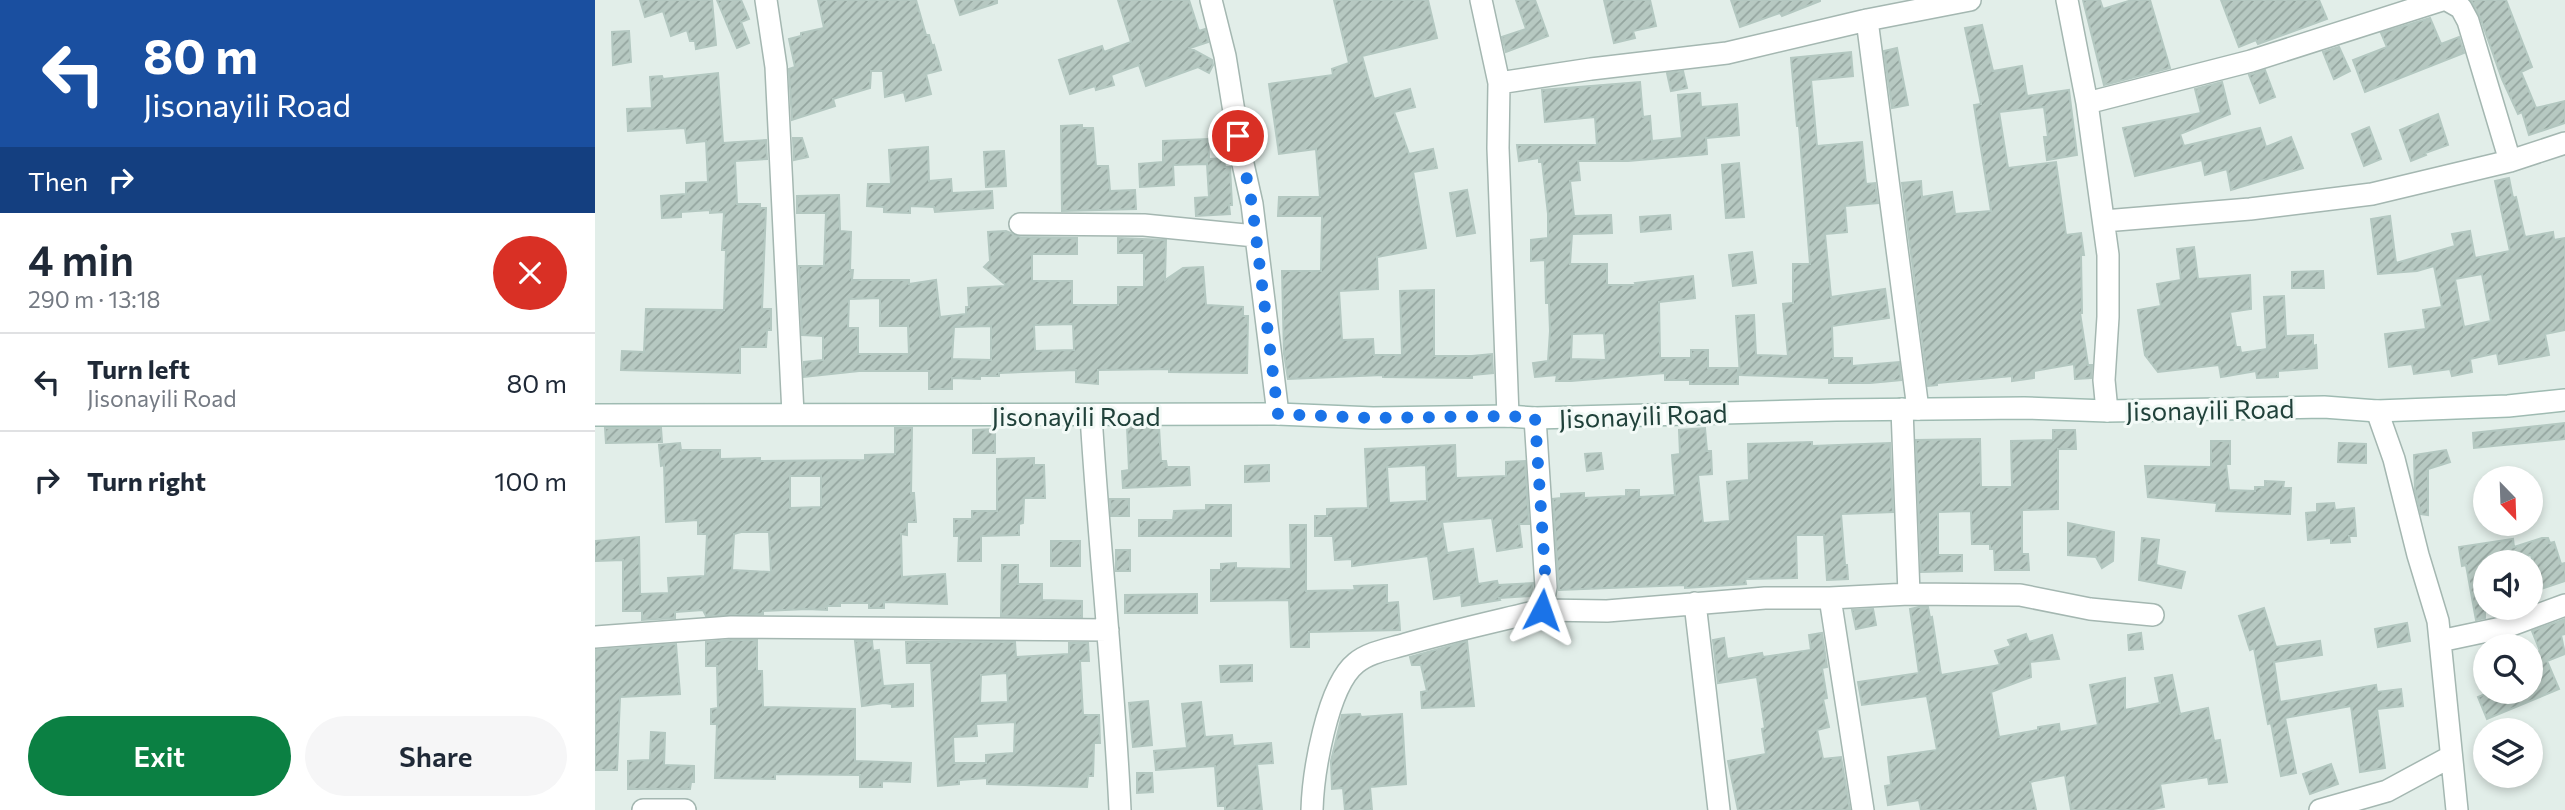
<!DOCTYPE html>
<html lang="en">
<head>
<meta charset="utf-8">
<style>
  :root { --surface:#fff; --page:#f6f6f7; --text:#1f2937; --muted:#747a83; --line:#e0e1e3; --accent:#0b8043 }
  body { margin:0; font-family:Commissioner,sans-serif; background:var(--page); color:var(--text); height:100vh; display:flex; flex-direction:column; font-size:26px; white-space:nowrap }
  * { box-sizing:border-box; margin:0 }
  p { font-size:23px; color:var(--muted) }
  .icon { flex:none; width:38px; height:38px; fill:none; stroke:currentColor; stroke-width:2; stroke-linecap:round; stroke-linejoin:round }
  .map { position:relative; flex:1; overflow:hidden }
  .sheet { display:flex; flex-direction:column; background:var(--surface); width:595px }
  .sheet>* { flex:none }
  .banner { background:#1a4fa0; color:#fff; overflow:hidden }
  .needle { width:46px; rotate:157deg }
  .fabs { position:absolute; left:1878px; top:466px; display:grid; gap:14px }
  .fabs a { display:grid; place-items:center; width:70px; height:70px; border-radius:50%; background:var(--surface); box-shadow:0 4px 10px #0003; font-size:35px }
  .pin { position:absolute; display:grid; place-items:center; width:60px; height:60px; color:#fff; margin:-30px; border:4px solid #fff; border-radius:50%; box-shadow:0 2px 7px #0007 }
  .me { position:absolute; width:77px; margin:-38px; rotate:4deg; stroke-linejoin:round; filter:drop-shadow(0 0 5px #0008) }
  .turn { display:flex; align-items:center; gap:24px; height:147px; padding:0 28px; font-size:32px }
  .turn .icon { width:91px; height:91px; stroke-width:2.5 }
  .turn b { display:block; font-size:49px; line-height:60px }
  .then { display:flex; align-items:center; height:66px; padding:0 28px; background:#0003; gap:14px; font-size:26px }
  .round { display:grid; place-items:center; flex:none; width:74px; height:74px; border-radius:37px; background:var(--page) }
  .summary { display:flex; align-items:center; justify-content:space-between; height:119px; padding:0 28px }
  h1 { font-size:42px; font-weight:600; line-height:52px }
  .cta { display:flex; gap:14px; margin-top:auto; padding:14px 28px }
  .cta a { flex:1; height:80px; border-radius:42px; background:var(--accent); color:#fff; font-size:28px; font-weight:600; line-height:80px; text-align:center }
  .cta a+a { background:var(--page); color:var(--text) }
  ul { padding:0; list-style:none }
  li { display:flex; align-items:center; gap:21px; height:98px; padding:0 28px; border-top:2px solid var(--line) }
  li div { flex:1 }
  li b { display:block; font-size:26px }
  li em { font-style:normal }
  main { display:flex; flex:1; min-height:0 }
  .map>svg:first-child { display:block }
  .building { fill:url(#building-hatch); stroke:#b4c8c1; stroke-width:2; fill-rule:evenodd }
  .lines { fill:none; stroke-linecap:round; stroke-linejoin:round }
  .street-casing { stroke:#a4b7b1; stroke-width:24 }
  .secondary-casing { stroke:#9fbbb2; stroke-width:24 }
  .street { stroke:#fff; stroke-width:21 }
  .secondary { stroke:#fff; stroke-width:21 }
  .route { stroke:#1a73e8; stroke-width:12; stroke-dasharray:0 21.6 }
  .labels { text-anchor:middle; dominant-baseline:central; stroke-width:6; stroke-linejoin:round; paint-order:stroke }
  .street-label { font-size:26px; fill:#20413a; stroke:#f3faf7 }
</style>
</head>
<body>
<main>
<section class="sheet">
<div class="banner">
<div class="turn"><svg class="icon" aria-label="left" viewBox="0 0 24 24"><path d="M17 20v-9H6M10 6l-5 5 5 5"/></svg><div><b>80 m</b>Jisonayili Road</div></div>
<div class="then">Then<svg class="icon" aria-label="right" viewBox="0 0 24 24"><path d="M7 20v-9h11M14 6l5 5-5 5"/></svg></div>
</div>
<div class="summary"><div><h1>4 min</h1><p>290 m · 13:18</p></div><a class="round" style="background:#d93025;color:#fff"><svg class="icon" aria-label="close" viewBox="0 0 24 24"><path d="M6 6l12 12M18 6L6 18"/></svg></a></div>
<ul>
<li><svg class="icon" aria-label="left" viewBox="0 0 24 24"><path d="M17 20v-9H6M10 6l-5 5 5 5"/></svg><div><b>Turn left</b><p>Jisonayili Road</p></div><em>80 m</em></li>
<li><svg class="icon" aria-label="right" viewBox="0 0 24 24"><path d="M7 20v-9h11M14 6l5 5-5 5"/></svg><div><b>Turn right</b></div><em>100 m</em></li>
</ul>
<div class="cta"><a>Exit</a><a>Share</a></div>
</section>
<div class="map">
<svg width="1970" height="810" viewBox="0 0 1970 810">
  <defs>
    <pattern id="building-hatch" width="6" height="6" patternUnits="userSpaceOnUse" patternTransform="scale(1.75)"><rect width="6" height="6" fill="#b7c9c2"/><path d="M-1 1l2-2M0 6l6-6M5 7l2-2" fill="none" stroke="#94a59f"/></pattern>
  </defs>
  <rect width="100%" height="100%" fill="#e2eee9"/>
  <path class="building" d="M45 0H117L121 45 101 49 100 41H95L92 30 76 36 68 11 50 17Z
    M122 0H146L154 19 146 22 154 43 142 48Z
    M223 0H321L331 35H334L337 46 339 45 346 70 331 74 336 94 311 101 309 92 290 97 288 71H276L275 88 238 99 240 106 197 120 194 69 200 67 194 39 206 36V33L229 28Z
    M360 0H402V3L365 15Z
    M523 0H594L604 31 610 29 613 42 595 48 617 60 618 65 614 73 603 67 551 86 544 65 516 75 519 85 501 90 500 86 475 94 464 60 507 46 509 52 536 42Z
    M739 0H833L842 38 767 56 779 99 815 89 820 107 799 112 814 154 838 149 842 168 818 172 831 248 782 257 783 289 744 291 747 340 778 339 779 355H807L805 291 839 290V356H877L897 354 898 373 877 375V378L788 377V375L693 379 689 354 687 271H726L727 216H683L684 197H725L721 149 684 154 674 84 738 75 737 69 754 63Z
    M921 0H940L953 36 911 52 907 37 931 29Z
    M1009 0H1055L1061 26 1038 31 1040 38 1019 43Z
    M1136 0H1225V1L1187 16 1185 13 1145 27Z
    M1488 0H1505L1508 9 1537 0H1555L1575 68 1509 85Z
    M1626 0H1724L1732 19 1663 44 1661 40 1644 47Z
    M1876 0H1911L1937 67 1926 72 1941 108 1970 101V123L1934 135 1927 112 1923 114 1907 79 1885 17Z
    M1835 18 1846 44 1864 37 1869 53 1770 92 1758 60 1792 47 1786 33Z
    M1387 25 1398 71 1427 66 1432 96 1474 90 1482 155 1452 160 1449 137H1453L1449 107 1404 112 1413 168 1461 162 1471 235 1486 233 1489 255H1486L1487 313H1485L1493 365H1497L1496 378 1480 379 1479 364 1439 371V378L1417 381V376L1342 383V385L1333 386 1307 183 1326 181 1327 197 1357 192 1360 214 1396 211 1379 105 1386 104 1370 28Z
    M34 31 36 62 18 65 17 32Z
    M1744 47 1755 71 1739 79 1728 52Z
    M1302 48 1313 105 1297 108 1289 51Z
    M1256 52 1258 76 1216 80 1222 146 1267 142 1271 184 1280 183 1283 203 1250 206 1252 232 1230 234 1236 297 1290 289 1294 318 1237 326 1238 358H1257V366L1304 362 1306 380 1275 383H1234V378L1145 375 1141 316 1159 315 1161 355 1193 356 1188 304 1198 303V264H1215L1204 126H1202L1196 58Z
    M1670 70 1680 97 1665 103 1654 75Z
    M1088 71 1092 88 1076 91 1072 73Z
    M123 73 128 143 171 140 172 159 140 161 142 204H165V208H171L167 309H176V330H172L171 347H145V373L26 370 27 351 49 352 51 309 129 310 131 250H127L129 212 115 213V210L86 212V217L67 218 66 196 91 194V183L113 182 111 141 92 143 90 128 33 131 32 109 57 108 55 77 67 76 68 79Z
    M1045 82 1048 117 1055 116 1057 141 1087 138 1083 95 1105 93 1106 107 1142 104 1144 135 1111 138 1112 154 1033 161H983L985 180 975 181 979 216 1016 215 1017 233 977 234 975 264H1012V285H1041L1040 283 1098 276 1100 298 1064 302 1065 358H1096V350H1113V368H1143V384H1095V380H1070V373L976 381H961L962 375 940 377 938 363 953 361 955 331 954 303H951L950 260 936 261V240L953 238V214L947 162H944V158L924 161 922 145H1002L1000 117 950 122 947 90ZM1009 333 1011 360 976 359 977 334Z
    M1627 82 1635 114 1585 134 1589 146 1665 128 1671 147 1696 137 1708 168 1636 190 1632 169 1610 175 1607 160 1540 176 1528 128 1606 113 1600 89Z
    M1843 114 1853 145 1830 153 1831 155 1816 161 1805 130Z
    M487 125V128H498L501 166H513L515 191 540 190 541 209 467 211 466 126Z
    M1774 127 1786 159 1769 166 1757 134Z
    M198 138H207L213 157 199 160Z
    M613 139 614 159 629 158 630 167H635L637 205H634L635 214 601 216 600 198 614 197 612 164 578 165 579 185 545 187 544 164 568 162V141Z
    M333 147 334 181 356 179 357 193 397 191 398 208 340 212 339 207 315 206V213L289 212V207L272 206 273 184H296L294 150Z
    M409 151 411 186 391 187 389 152Z
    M1144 163 1149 217 1131 218 1127 165Z
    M1914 178 1918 198 1921 197 1930 237 1958 232 1959 240 1970 238V330L1950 334 1954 355 1904 364 1902 353 1875 359 1877 372 1857 376 1855 369 1819 374 1817 364 1794 367 1790 334 1831 329 1828 310 1847 307 1839 266 1822 271 1783 274 1776 219 1795 216 1801 263 1860 246 1857 234 1875 231 1880 258 1915 251 1900 181ZM1887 274 1896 321 1869 327 1860 279Z
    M872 190 880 233 862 236 855 193Z
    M244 195 245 231 256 232 255 270H258L257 280H314V284L341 280 345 317 371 314V307H374L373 288 412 286 389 267 395 261 393 232 411 231 425 237 482 238V254H437V281H477V305H523V287H549V253H523V238L571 240 570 280 588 268 608 267 611 305 648 307V316H653L652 373 574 372V369L503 370V384L481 382V370L404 373V376H385V379L357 378V389H334V371H264L209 377V362L228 360V336L207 335 204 266H229L231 213H202V196ZM285 298V326H313L314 354H263V328H253L254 299ZM478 324 479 350 440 351 439 325ZM396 326V360L357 359 359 327Z
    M1075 215 1076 229 1046 232 1045 217Z
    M1599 247 1603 279 1655 275 1656 309 1635 312 1641 347H1645L1646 353 1672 349 1669 297 1689 296 1691 336 1718 335V346L1721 345 1722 368 1683 371V377L1662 378 1661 371 1626 377 1624 365 1563 372 1550 355 1543 310 1566 306 1562 284 1586 280 1582 249Z
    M1157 252 1161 283 1138 286 1134 255Z
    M1728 271 1729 288H1697V272Z
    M1970 423V439L1879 448 1878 433Z
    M532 427H564L566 461H571L572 467H594L595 485 528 488 527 471 534 470Z
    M10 428H66L67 442 11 443Z
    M300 428H317L316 493H319L321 522H312V535L306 534 307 577 350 574 352 604 289 602V608H274V603H245V606H232V610L212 609 168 611V614L111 616 108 610 80 612V618L47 620V611H28V560L0 561V541L44 537 45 594 74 593 73 578 110 576 112 534H103V520L71 522 69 465 66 466 64 445 85 443 86 450H125V459L165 458V461L270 460V455L300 454ZM195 476H226V507L195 508ZM146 532H174L176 572 137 570 139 534Z
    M1110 428 1112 451H1116L1117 474 1103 475 1108 523 1135 521 1132 482 1154 480 1153 444 1217 442V446L1295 443 1298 512 1246 514 1250 565H1252L1253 579 1232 580 1229 535H1201L1202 578 1150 579 1151 584 1090 588V585L964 590 958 499 966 498V494L989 493V498L1031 496V490H1044V497L1080 495 1077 455 1085 454 1084 430Z
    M400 429V453H378V430Z
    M1458 430H1480L1481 449H1463V509L1427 510V554H1433L1434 570H1400L1399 549H1395V544H1377L1376 511 1343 512V555H1367V571L1326 572 1321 440 1385 439 1386 487H1417L1416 441 1458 440Z
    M1616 441H1635V464H1631L1634 490 1660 491V487H1670V481L1689 482 1688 488H1696L1695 514 1621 511 1622 503 1553 497 1550 466 1616 467Z
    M1744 443 1771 444V463L1743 462Z
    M860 445 861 478 911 476V462L930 461 934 524H924L927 547 902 551 897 518 847 522 852 553 878 549 883 584 902 581 903 585 938 583 936 596 904 598 905 600 867 606 866 595 839 599 833 556 757 566V559L740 560 738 536H720V516H732V509L773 508 770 449ZM831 465 832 501 794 503 792 467Z
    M1851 450 1855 462 1833 469V515L1826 514 1820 490 1819 455Z
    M1006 453 1008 469 992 471 990 454Z
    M439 458V465H449L450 498H429L428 523 424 524V535L386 536V561H363L364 536H359V519H377V511H402V459Z
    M674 465V481L650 482V466Z
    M515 499H534V516H516Z
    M1739 503 1740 510 1759 508 1761 536H1754L1755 542 1736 543V538L1713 540 1711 513 1722 512V504Z
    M611 505H636V536H544V520H578L579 511 611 510Z
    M1473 523 1519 532 1518 561 1507 568 1501 557 1473 555Z
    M695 525H711V591L760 590 759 586 792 585V603L803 602 805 630 714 632V647H696L694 600 616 601V570H626V564L641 563V568L696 569Z
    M1547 538 1564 540 1561 565 1590 572 1586 588 1544 580Z
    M1947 538H1953L1955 543 1959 542 1966 564 1970 563V581L1946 589 1936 555 1887 563 1890 577V618L1881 620 1871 565 1867 566 1864 547 1918 539 1919 547Z
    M456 541H485V566H456Z
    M521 550H535V571H521Z
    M407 565H423V584H447V600L487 601V617L406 616Z
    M602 594V613H530V595Z
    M1324 607H1333L1335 618 1337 617 1346 675 1405 665 1400 651 1416 646 1413 640 1431 634 1434 642 1457 635 1464 659 1435 662 1436 677 1396 692 1404 737 1443 730V727L1464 724 1465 732 1503 725 1495 685 1530 678V710L1565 703 1560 678 1577 675 1585 714 1613 708 1619 741 1625 740 1632 782 1614 784 1613 777 1565 784 1569 807 1553 810H1476L1470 775 1435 782 1441 810H1326L1324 800 1293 805 1290 786 1296 785 1293 757 1342 750 1332 696 1267 705 1263 682 1324 673 1315 609Z
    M1669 608 1681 647 1725 641 1727 655 1679 662 1685 702 1781 685 1782 692 1806 689 1808 706 1782 709 1790 768 1765 772 1756 706 1690 718 1701 773 1686 776 1676 723 1673 724 1659 648 1655 650 1644 616Z
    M1278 609 1281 625 1261 629 1257 610Z
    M1970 619V634L1966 635 1970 654 1952 661 1964 689 1892 719 1883 697 1897 691 1900 697 1914 691H1936V655L1945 651 1937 631Z
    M1812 623 1815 641 1783 647 1780 629Z
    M1227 633 1232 667 1227 668 1232 698 1228 699 1234 727 1222 730 1228 759 1246 757 1255 810H1143L1133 761 1171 754 1167 729 1170 728 1162 677 1123 683 1118 640 1129 638 1132 659 1167 653 1168 657 1216 650 1214 635Z
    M1546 633 1548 649 1534 650 1533 635Z
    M136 640H162V671H167L168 707 260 709V761L316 763 315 782 287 781V787H265V775L180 774V779L120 778 122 724H116V709L123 708 122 666H111V642Z
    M260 641H277L278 651 284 650 288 686 318 684V706L297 707V704L289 703 267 706Z
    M872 641 879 706 827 708 826 692 832 691 826 665H817L815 657Z
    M311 642H420L421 657 474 654V643H493L494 661H485L488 715H504L505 743H499L498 776H493L492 787 392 784V778L364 780V784L343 786 336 663H312ZM412 673 413 702 385 703 386 675ZM420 722 419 753 391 755V763H359L358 737 382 736 381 724Z
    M81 644 85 694 25 697 22 770H0V650Z
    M657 665V681L626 682 625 666Z
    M553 701 557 745 538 747 534 703Z
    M606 702 610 737 637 735 638 746 676 743 678 763 662 764 667 810H630V806H623L620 766 561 770 559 751 592 748 587 704Z
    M765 714 766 717 807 714 811 784 775 787 777 810H750L748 788 737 789 736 761 747 715Z
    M56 732 70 733 69 765 99 766V782H96L95 789H33V761L55 760Z
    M1736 764 1743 784 1715 794 1708 774Z
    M542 773H557L558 792 542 793Z"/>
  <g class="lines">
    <g class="street-casing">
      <path id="street" d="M171 0 181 67 198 414
        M616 0 630 56 646 155 657 204 683 414
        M886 0 904 83 903 148 913 416
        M1472 0 1492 103 1513 255V317L1509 380 1512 411
        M1852 0 1866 8 1873 21 1915 161
        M1272 20 1323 409
        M904 83 996 69 1132 53 1272 20 1375 0
        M1492 103 1656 61 1847 0
        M1509 221 1655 209 1777 194 1915 161 1970 143
        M425 224 549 225 660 236
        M1307 409 1314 594
        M1782 411 1799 459 1823 555 1843 621 1862 810
        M496 415C504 547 519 678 525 810
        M940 418 951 587 947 610 1012 611 1170 598H1235L1314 594 1425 595 1495 609 1558 615
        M1235 598 1268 810
        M1100 603 1124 810
        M0 637 136 627 513 630
        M1845 641 1911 627 1970 605
        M48 810H90
        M717 810C718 774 732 686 761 663 774 652 795 649 811 644 856 631 902 621 947 610
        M1725 810 1792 791 1855 757"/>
    </g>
    <g class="secondary-casing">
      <path id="secondary" d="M0 415 683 414 778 418 913 416 940 418 1241 410 1429 408 1512 411 1729 407 1782 411 1913 406 1970 400"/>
    </g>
    <use href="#street" class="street"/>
    <use href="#secondary" class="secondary"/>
  </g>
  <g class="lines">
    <path class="route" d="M643 136 657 204 683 414 778 418 913 416 940 418 951 587 947 610"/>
  </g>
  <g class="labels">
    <g class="street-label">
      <text transform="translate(1615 409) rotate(-1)">Jisonayili Road</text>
      <text x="481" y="415">Jisonayili Road</text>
      <text transform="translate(1048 415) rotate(-2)">Jisonayili Road</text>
    </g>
  </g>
</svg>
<div class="fabs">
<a><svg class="needle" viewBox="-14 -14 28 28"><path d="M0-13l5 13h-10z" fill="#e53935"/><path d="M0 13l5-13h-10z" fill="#747a83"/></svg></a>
<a><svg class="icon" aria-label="sound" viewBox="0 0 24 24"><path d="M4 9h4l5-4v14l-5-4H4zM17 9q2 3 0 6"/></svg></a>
<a><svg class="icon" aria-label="search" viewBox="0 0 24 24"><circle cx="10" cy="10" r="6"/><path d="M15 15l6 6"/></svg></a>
<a><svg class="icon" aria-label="layers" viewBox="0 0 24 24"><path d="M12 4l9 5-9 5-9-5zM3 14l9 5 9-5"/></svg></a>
</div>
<div class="pin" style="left:643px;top:136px;background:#d93025"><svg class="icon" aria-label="arrive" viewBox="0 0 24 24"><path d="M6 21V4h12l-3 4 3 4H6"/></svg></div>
<svg class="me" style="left:947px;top:610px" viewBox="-20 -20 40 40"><path d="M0-17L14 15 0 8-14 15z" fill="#1a73e8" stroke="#fff" stroke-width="4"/></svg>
</div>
</main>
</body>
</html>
